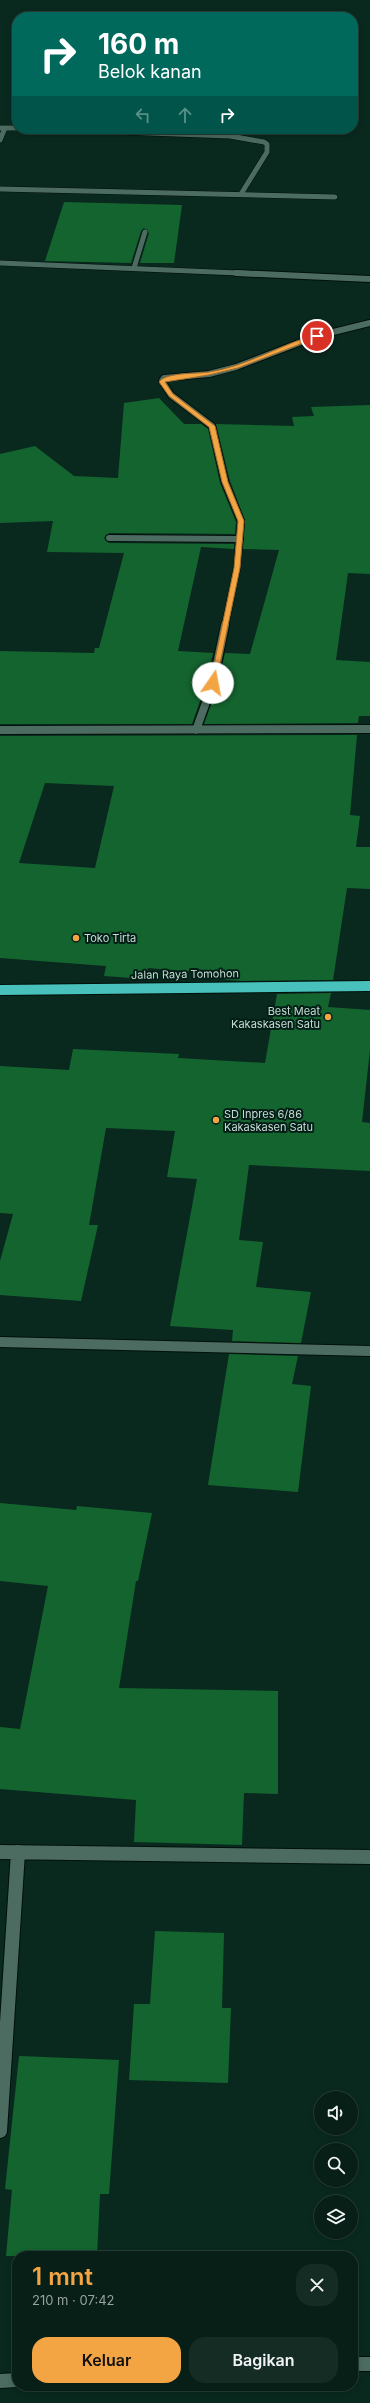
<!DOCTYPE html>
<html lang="id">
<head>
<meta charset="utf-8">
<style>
  :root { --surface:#071f17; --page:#152c24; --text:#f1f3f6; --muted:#98a2a1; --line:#283d36; --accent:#f3a443 }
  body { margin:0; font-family:Inter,sans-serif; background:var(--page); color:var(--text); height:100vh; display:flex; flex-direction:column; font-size:15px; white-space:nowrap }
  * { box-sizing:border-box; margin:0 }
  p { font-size:13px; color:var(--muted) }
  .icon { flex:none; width:22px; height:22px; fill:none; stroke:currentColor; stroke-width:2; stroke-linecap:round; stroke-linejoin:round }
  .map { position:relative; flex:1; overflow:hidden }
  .details { position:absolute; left:12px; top:2251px; width:346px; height:140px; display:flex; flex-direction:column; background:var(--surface); border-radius:16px; box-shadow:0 2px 6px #0003,0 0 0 1px var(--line) }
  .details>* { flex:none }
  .top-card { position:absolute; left:12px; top:12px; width:346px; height:122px; border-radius:16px; box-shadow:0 2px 6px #0003,0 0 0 1px var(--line); background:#00695c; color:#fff; overflow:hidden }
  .buttons { position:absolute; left:314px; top:2091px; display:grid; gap:8px }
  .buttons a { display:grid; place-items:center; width:44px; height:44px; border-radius:50%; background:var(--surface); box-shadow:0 2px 6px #0003,0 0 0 1px var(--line); font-size:20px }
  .pin { position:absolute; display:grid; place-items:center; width:34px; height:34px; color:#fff; margin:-17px; border:2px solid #fff; border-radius:50%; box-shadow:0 1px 4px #0007 }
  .me { position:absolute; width:44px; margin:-22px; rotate:12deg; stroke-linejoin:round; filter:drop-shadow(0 0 3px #0008) }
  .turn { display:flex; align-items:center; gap:14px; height:84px; padding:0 20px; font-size:18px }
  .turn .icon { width:52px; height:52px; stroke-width:2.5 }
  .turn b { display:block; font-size:28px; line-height:34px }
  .lanes { display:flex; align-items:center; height:38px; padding:0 20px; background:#0003; justify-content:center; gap:20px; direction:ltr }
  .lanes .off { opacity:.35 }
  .round { display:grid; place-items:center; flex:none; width:42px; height:42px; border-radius:16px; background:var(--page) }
  .head { display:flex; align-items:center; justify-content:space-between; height:68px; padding:0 20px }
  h1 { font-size:24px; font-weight:600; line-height:30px; color:var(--accent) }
  .button { display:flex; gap:8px; margin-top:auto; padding:8px 20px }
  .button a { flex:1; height:46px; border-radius:16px; background:var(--accent); color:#111; font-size:16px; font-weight:600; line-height:46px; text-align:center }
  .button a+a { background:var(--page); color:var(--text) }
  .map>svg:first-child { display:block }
  .building { fill:#14642f; fill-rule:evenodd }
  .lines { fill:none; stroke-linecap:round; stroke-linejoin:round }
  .minor-far4-casing { stroke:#00100a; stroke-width:6 }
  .minor-far3-casing { stroke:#00100a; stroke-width:8 }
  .minor-far2-casing { stroke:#00100a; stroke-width:10 }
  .minor-far1-casing { stroke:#00100a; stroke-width:12 }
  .minor-casing { stroke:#00100a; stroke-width:16 }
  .highway-casing { stroke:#00100a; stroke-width:12 }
  .minor-far4 { stroke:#4d6c61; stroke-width:5 }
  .minor-far3 { stroke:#4d6c61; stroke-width:6 }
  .minor-far2 { stroke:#4d6c61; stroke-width:8 }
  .minor-far1 { stroke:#4d6c61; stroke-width:10 }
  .minor { stroke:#4d6c61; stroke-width:14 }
  .highway { stroke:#48c1bc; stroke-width:10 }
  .route { fill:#f3a443; stroke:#9e6b2c }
  .poi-dot { fill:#f3a443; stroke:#011f16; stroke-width:1.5 }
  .labels { text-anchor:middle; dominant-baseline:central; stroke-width:4; stroke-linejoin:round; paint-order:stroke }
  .poi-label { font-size:11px; fill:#c9dad3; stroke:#011f16; text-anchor:start }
  .street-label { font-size:11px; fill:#c9dad3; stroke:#011f16 }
</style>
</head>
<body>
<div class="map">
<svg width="370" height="2403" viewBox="0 0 370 2403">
  <rect width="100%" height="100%" fill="#09291f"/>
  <path class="building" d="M64 202 182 205 174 263H140L149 233 144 228 141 231 131 263 45 261Z
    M159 398 184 424H201L208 429 220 483 236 522 235 534 109 533 104 538 109 543 234 544V549L201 547 178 651 213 653 207 681 192 724H0V651L94 653 95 648H99L124 553 47 552 53 521 0 523V454L35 446 74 476 118 478 124 403Z
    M370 405V574L348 573 336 660 370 662V716H359L358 723 204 724 218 685 225 653 250 654 279 550 243 549 245 520 230 481 216 424 294 426 292 417 314 416 311 407Z
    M357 735 350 815 360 816 356 847H370V889L347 888 333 980 240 981 219 979 221 974 148 968 145 979 104 976 106 966 0 958V736ZM45 783 114 786 95 868 19 863Z
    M331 993 328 1007 370 1010V1050L362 1122 370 1123V1171L249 1165 239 1240 263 1242 256 1287 311 1292 301 1343 232 1341 233 1330 170 1326 197 1179 167 1177 175 1131 106 1128 89 1225H98L81 1301 0 1295V1261L13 1214 0 1213V1066L69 1070 73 1049 179 1054 178 1058 265 1063 277 994Z
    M229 1354 298 1356 292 1384 311 1386 298 1492 208 1485Z
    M0 1503 76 1510 77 1506 152 1513 138 1581H136L119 1688 278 1691V1794L244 1793 242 1845 134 1842 136 1800 0 1789V1727L20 1729 48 1586 0 1581Z
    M155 1931 224 1933 222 2008H231L228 2083 129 2080 134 2004H150Z
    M19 2056 119 2060 109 2194H100L97 2256H6L12 2190 5 2189Z"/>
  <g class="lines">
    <g class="minor-far4-casing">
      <path id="minor-far4" d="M0 128H17
        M41 129 230 136 264 142 267 144V152L241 194
        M0 140 5 128
        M0 189 335 197
        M0 263 259 274
        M134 268 145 232"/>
    </g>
    <g class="minor-far3-casing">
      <path id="minor-far3" d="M236 273 370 279
        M109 538 240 539
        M225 626 237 568 241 521 225 482 212 426 171 395 162 381 164 378 209 374 236 367 317 336 370 323"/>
    </g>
    <g class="minor-far2-casing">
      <path id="minor-far2" d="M0 730 370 729
        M196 730 213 683 225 625"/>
    </g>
    <g class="minor-far1-casing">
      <path id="minor-far1" d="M0 1342 370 1351"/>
    </g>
    <g class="minor-casing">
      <path id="minor" d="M0 1852 370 1857
        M0 2131 18 1852
        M353 2364H370
        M0 2381 17 2380"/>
    </g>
    <g class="highway-casing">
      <path id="highway" d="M0 990 370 986"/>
    </g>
    <use href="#minor-far4" class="minor-far4"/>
    <use href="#minor-far3" class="minor-far3"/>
    <use href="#minor-far2" class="minor-far2"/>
    <use href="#minor-far1" class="minor-far1"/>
    <use href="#minor" class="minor"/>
    <use href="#highway" class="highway"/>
  </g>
  <path class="route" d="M317 334 319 337 238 368 209 375 165 382 173 394 215 426 228 482 244 521 240 568 216 683 210 684 234 568 238 521 222 482 209 427 169 396 159 382C166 372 196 374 209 372 247 366 280 345 317 334Z"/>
  <g class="poi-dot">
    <circle cx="76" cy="938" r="4"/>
    <circle cx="328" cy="1017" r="4"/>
    <circle cx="216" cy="1120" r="4"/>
  </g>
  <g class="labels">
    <g class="poi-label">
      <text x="84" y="938">Toko Tirta</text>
      <text x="320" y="1011" text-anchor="end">Best Meat<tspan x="320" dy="13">Kakaskasen Satu</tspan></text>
      <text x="224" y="1114">SD Inpres 6/86<tspan x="224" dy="13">Kakaskasen Satu</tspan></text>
    </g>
    <g class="street-label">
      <text transform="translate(185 974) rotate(-1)">Jalan Raya Tomohon</text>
    </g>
  </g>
</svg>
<div class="buttons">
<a><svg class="icon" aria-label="sound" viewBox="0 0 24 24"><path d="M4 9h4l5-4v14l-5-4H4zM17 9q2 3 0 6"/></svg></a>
<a><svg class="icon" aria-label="search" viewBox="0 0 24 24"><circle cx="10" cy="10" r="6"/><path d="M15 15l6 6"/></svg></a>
<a><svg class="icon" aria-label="layers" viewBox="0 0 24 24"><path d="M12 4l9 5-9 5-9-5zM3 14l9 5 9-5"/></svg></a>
</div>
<div class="pin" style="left:317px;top:336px;background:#d93025"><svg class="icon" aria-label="arrive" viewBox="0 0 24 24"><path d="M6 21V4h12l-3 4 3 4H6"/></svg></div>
<svg class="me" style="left:213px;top:683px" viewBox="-20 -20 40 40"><circle r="19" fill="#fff"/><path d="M0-13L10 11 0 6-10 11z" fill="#f3a443"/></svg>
<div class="top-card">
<div class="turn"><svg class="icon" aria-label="right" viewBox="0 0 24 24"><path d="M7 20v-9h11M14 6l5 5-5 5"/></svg><div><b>160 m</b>Belok kanan</div></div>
<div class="lanes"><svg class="icon off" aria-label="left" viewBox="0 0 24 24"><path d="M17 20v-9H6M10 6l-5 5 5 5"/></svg><svg class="icon off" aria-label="ahead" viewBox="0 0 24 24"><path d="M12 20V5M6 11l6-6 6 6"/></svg><svg class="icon" aria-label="right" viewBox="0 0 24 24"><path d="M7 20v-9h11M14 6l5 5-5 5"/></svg></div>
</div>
<section class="details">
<div class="head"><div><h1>1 mnt</h1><p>210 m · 07:42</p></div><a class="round"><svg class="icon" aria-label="close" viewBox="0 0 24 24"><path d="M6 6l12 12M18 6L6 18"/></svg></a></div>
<div class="button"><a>Keluar</a><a>Bagikan</a></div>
</section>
</div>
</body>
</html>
